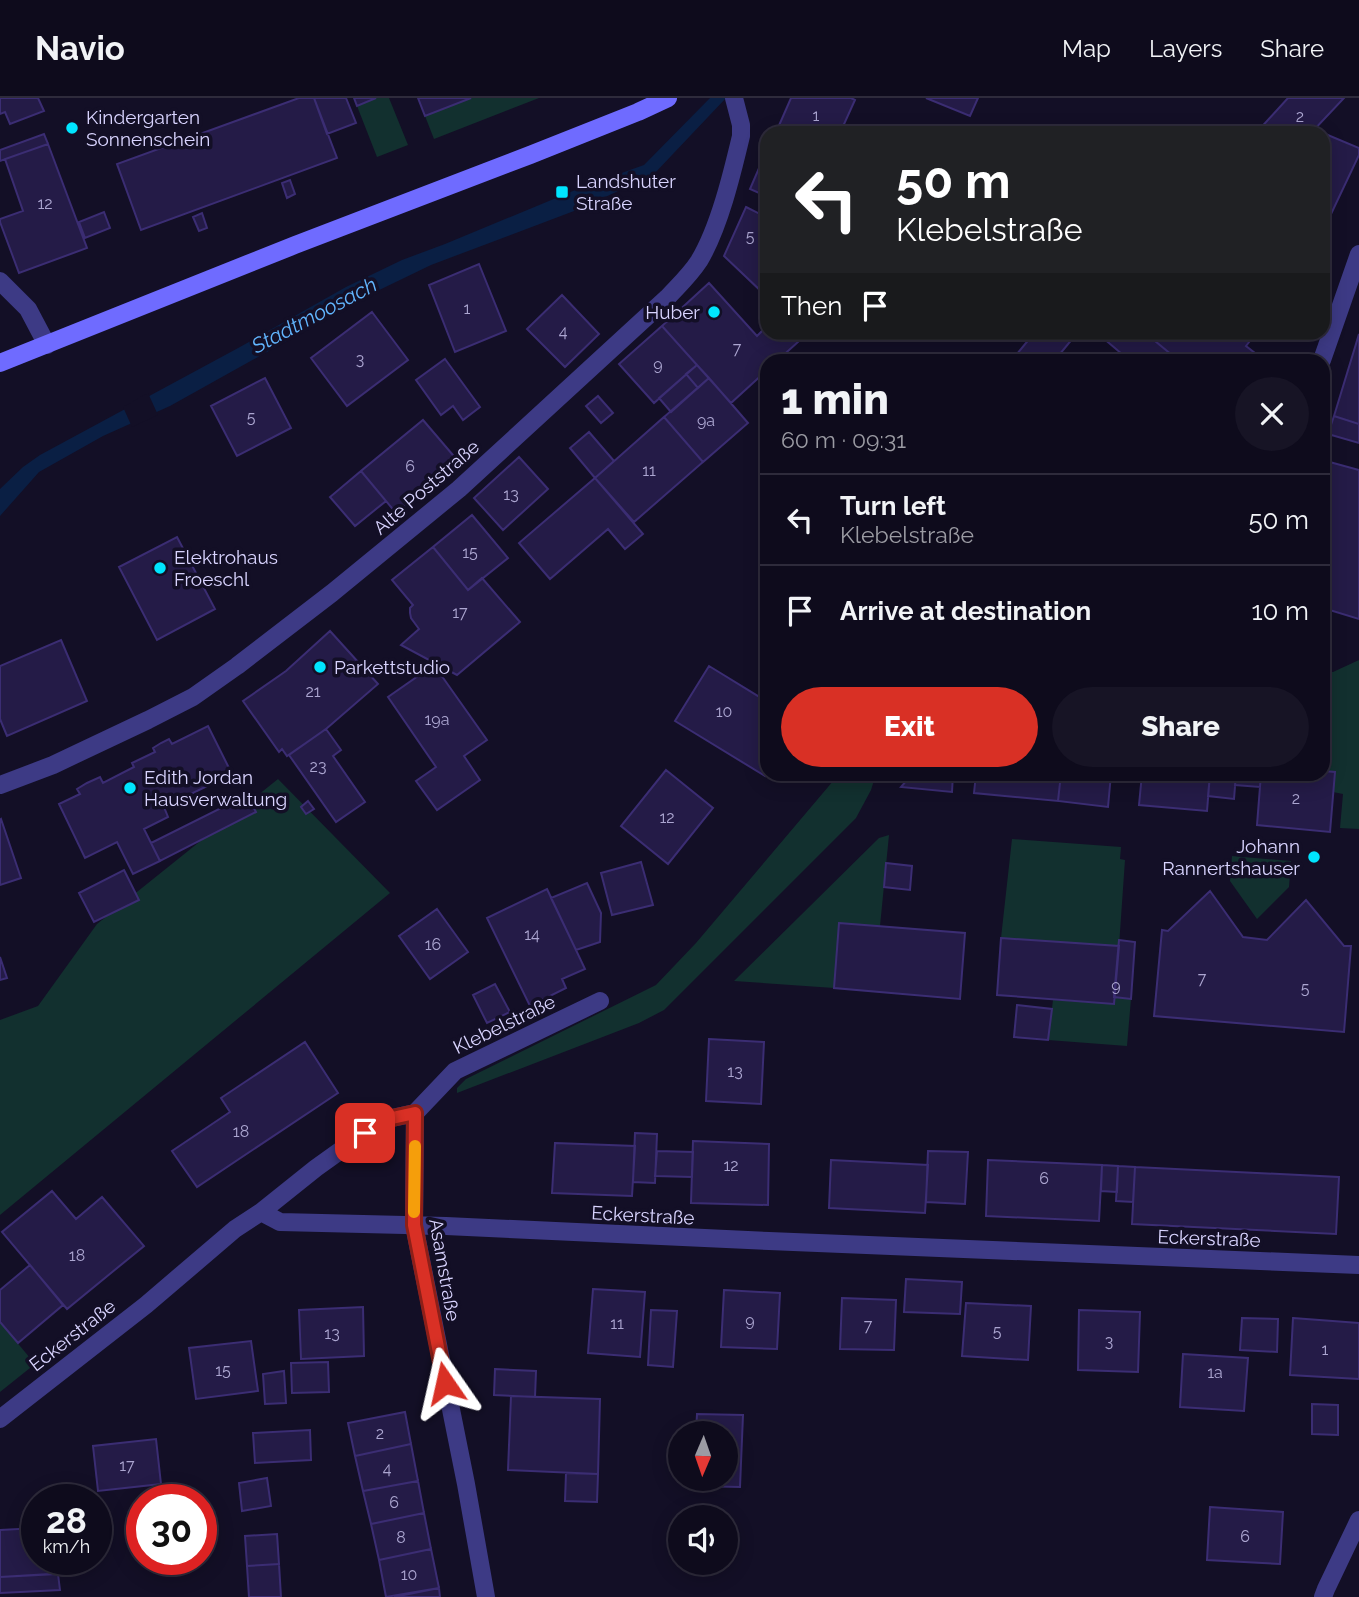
<!DOCTYPE html>
<html lang="en">
<head>
<meta charset="utf-8">
<style>
  :root { --surface:#0e0b1c; --page:#171425; --text:#f1f3f6; --muted:#9b9ba3; --line:#2e2b3b; --accent:#d93025 }
  body { margin:0; font-family:Raleway,sans-serif; background:var(--page); color:var(--text); height:100vh; display:flex; flex-direction:column; font-size:26px; white-space:nowrap }
  * { box-sizing:border-box; margin:0 }
  p { font-size:23px; color:var(--muted) }
  .icon { flex:none; width:38px; height:38px; fill:none; stroke:currentColor; stroke-width:2; stroke-linecap:round; stroke-linejoin:round }
  .map { position:relative; flex:1; overflow:hidden }
  .drawer { position:absolute; left:760px; top:256px; width:570px; height:427px; display:flex; flex-direction:column; background:var(--surface); border-radius:21px; box-shadow:0 4px 18px #0003,0 0 0 2px var(--line) }
  .drawer>* { flex:none }
  .guide { position:absolute; left:760px; top:28px; width:570px; height:214px; border-radius:21px; box-shadow:0 4px 18px #0003,0 0 0 2px var(--line); background:#202124; color:#fff; overflow:hidden }
  .needle { width:46px; rotate:182deg }
  .controls { position:absolute; left:668px; top:1323px; display:grid; gap:14px }
  .controls a { display:grid; place-items:center; width:70px; height:70px; border-radius:50%; background:var(--surface); box-shadow:0 4px 18px #0003,0 0 0 2px var(--line); font-size:35px }
  .speed { position:absolute; left:21px; top:1386px; display:flex; gap:14px; font-size:35px; font-weight:700; text-align:center }
  .speed>* { display:grid; place-content:center; width:91px; height:91px; border-radius:50%; background:var(--surface); box-shadow:0 4px 18px #0003,0 0 0 2px var(--line); line-height:1 }
  .speed small { font-size:18px; font-weight:400 }
  .speed .limit { border:10px solid #d22; background:#fff; color:#111 }
  .pin { position:absolute; display:grid; place-items:center; width:60px; height:60px; color:#fff; margin:-30px; border-radius:14px; box-shadow:0 4px 10px #0006 }
  .me { position:absolute; width:77px; margin:-38px; rotate:349deg; stroke-linejoin:round; filter:drop-shadow(0 0 5px #0008) }
  .turn { display:flex; align-items:center; gap:24px; height:147px; padding:0 21px; font-size:32px }
  .turn .icon { width:91px; height:91px; stroke-width:2.5 }
  .turn b { display:block; font-size:49px; line-height:60px }
  .then { display:flex; align-items:center; height:66px; padding:0 21px; background:#0003; gap:14px; font-size:26px }
  .round { display:grid; place-items:center; flex:none; width:74px; height:74px; border-radius:37px; background:var(--page) }
  .head { display:flex; align-items:center; justify-content:space-between; height:119px; padding:0 21px }
  h1 { font-size:42px; font-weight:800; line-height:52px }
  .action { display:flex; gap:14px; margin-top:auto; padding:14px 21px }
  .action a { flex:1; height:80px; border-radius:42px; background:var(--accent); color:#fff; font-size:28px; font-weight:800; line-height:80px; text-align:center }
  .action a+a { background:var(--page); color:var(--text) }
  ul { padding:0; list-style:none }
  li { display:flex; align-items:center; gap:21px; height:91px; padding:0 21px; border-top:2px solid var(--line) }
  li div { flex:1 }
  li b { display:block; font-size:26px }
  li em { font-style:normal }
  header { display:flex; align-items:center; gap:42px; box-sizing:border-box; height:98px; padding:0 35px; background:var(--surface); border-bottom:2px solid var(--line) }
  header strong { font-size:33px }
  nav { display:flex; gap:38px; margin-inline-start:auto; font-size:24px }
  .map>svg:first-child { display:block }
  .green { fill:#12302f }
  .water { fill:#0a1f44 }
  .pier { fill:#130f26 }
  .building { fill:#241b47; stroke:#3b2d73; stroke-width:2 }
  .lines { fill:none; stroke-linecap:round; stroke-linejoin:round }
  .minor { stroke:#3d3a85; stroke-width:18 }
  .secondary { stroke:#6f6bff; stroke-width:18 }
  .route-casing { stroke:#8d1f18; stroke-width:18 }
  .route { stroke:#d93025; stroke-width:12 }
  .slow { stroke:#f59e0b; stroke-width:12 }
  .poi-dot { fill:#00e5ff; stroke:#130f26; stroke-width:2.5 }
  .labels { text-anchor:middle; dominant-baseline:central; stroke-width:7; stroke-linejoin:round; paint-order:stroke }
  .number-label { font-size:16px; fill:#aca6d1 }
  .poi-label { font-size:19px; fill:#d9d4ff; stroke:#130f26; text-anchor:start }
  .street-label { font-size:19px; fill:#d9d4ff; stroke:#130f26 }
  .water-label { font-size:21px; font-style:italic; fill:#62b6ff; stroke:#130f26 }
</style>
</head>
<body>
<header>
<strong>Navio</strong>
<nav><a>Map</a><a>Layers</a><a>Share</a></nav>
</header>
<div class="map">
<svg width="1359" height="1499" viewBox="0 0 1359 1499">
  <rect width="100%" height="100%" fill="#130f26"/>
  <path class="green" d="M376 0H389L408 47 377 59 357 8Z
    M471 0H539L434 41 425 18Z
    M1359 562V731L1340 730 1343 696 1333 694 1335 674 1323 673V573L1333 574Z
    M839 676H876L871 692 856 720 664 912 639 925 457 995V990L466 981 656 887 696 845Z
    M278 681 390 795 0 1117V922L38 908 97 826Z
    M889 737 880 828 839 825 834 890 734 883 879 740Z
    M1012 741 1121 749 1120 761 1125 762 1119 848 1001 840Z
    M1232 758 1291 763 1289 789 1257 821 1230 783Z
    M1114 899 1131 901 1127 948 1048 942 1053 902 1114 906Z
    M0 1224 35 1266 0 1294Z"/>
  <path class="water" d="M710 0H726L654 76 582 110 431 167 371 196 170 308 103 338 39 374 0 418V391L23 369 40 357 240 249 346 189 402 162 445 146 585 88 644 67Z"/>
  <path class="pier" d="M148 295 158 317 132 329 123 309Z"/>
  <path class="building" d="M0 0H38L44 13 10 26 5 14 0 16Z
    M299 0H314L337 60 141 132 117 66Z
    M314 0H346L356 25 327 36Z
    M354 0H376L357 8Z
    M418 0H471L425 18Z
    M791 0H851L855 2 840 35H783L777 32Z
    M926 0H978L970 18Z
    M1288 0H1344L1311 35H1256Z
    M1323 35 1359 50V57L1323 133Z
    M44 36 48 46 0 63V52Z
    M48 46 87 150 19 175 0 124V121L23 113 5 61Z
    M766 54V98L750 91Z
    M290 82 295 96 287 100 282 85Z
    M746 109 766 119V190L764 196 724 158Z
    M104 114 110 130 85 140 79 124Z
    M202 115 207 130 199 133 193 119Z
    M479 166 506 233 455 254 429 187Z
    M709 185 757 238 766 229V234L808 235 778 262H766V273L731 305 662 228Z
    M562 197 599 236 565 269 527 231Z
    M372 214 408 262 347 308 311 260Z
    M662 228 697 267 654 305 619 266Z
    M1035 234H1078L1055 262H1012Z
    M1096 234H1144L1178 262H1129Z
    M1152 234H1257L1246 248 1264 262H1178L1149 238Z
    M1359 236V326L1334 318Z
    M445 261 480 309 463 322 453 308 441 317 416 282Z
    M697 267 709 280 671 314 659 300Z
    M697 267 709 280 698 290 686 276Z
    M265 280 291 330 237 358 211 308Z
    M709 280 748 325 703 364 664 319Z
    M598 298 613 315 601 325 586 308Z
    M1334 318 1359 326V345L1328 336Z
    M664 319 703 364 634 424 595 380Z
    M423 322 458 363 396 415 361 373Z
    M589 334 614 363 595 380 570 350Z
    M519 359 548 391 503 432 474 400Z
    M1326 363 1359 372V521L1323 510V374Z
    M361 373 386 403 355 428 330 399Z
    M595 380 643 436 625 451 608 431 550 481 519 445Z
    M472 417 508 460 468 492 433 449Z
    M177 439 215 511 157 542 119 469Z
    M433 449 468 492 482 480 520 524 457 577 401 547 419 531 411 520 410 515V510L413 507 392 482Z
    M330 533 378 586 326 631 287 658 282 651 279 654 243 603 286 573Z
    M61 542 87 603 7 638 0 621V568Z
    M434 567 487 642 464 658 480 682 437 712 416 683 436 669 388 599Z
    M709 568 766 603V675L765 678 675 623Z
    M208 628 232 676 164 709 168 719 144 731 160 763 133 776 117 744 85 760 59 706 80 696 77 691 87 685 100 679 103 685 134 669 132 665 155 654 153 650 161 645 169 641 172 646Z
    M326 631 341 652 333 658 365 704 336 724 289 657Z
    M666 672 713 710 668 766 621 728Z
    M1323 673 1335 674 1330 734 1257 727 1261 676H1323Z
    M912 676H953L952 694 901 689Z
    M976 676H1061L1058 703 974 695Z
    M1061 676H1111L1108 709 1058 703Z
    M1111 676H1124L1123 682 1110 680Z
    M1142 676H1210L1207 713 1139 707Z
    M1210 676H1236L1234 701 1208 698Z
    M1236 676H1261L1260 689 1235 687Z
    M247 697 256 714 160 763 151 745Z
    M308 703 314 711 306 716 301 709Z
    M1 721 21 780 0 787V722Z
    M641 764 653 807 612 817 601 775Z
    M886 765 912 768 910 792 884 789Z
    M124 772 139 802 94 824 79 795Z
    M587 785 601 815 600 844 576 852 551 800Z
    M547 791 585 871 562 881 566 890 530 908 487 820Z
    M1210 793 1243 839 1267 842 1306 802 1344 848H1351L1344 934 1154 918 1162 832 1168 833Z
    M437 811 468 854 430 881 399 838Z
    M839 825 965 835 960 901 834 890Z
    M1001 840 1119 848 1114 906 997 897Z
    M1119 842 1135 844 1131 901 1114 899Z
    M0 859 7 880 0 882Z
    M495 886 510 914 487 925 473 897Z
    M1017 907 1052 911 1048 942 1014 939Z
    M709 941 764 944 761 1006 706 1003Z
    M305 944 338 995 197 1089 172 1053 230 1014 221 1000Z
    M635 1035 657 1036 655 1085 633 1084Z
    M693 1043 769 1046 768 1107 691 1105Z
    M555 1045 635 1048 632 1098 552 1095Z
    M657 1053 693 1054 692 1079 655 1078Z
    M928 1053 968 1054 965 1106 926 1104Z
    M831 1062 928 1067 925 1115 829 1110Z
    M988 1062 1102 1067 1099 1123 986 1118Z
    M1102 1067 1118 1068 1117 1094 1101 1093Z
    M1118 1068 1135 1069 1133 1104 1116 1103Z
    M1135 1069 1339 1079 1336 1136 1132 1126Z
    M52 1093 76 1121 102 1099 144 1148 67 1211 2 1134Z
    M30 1167 63 1207 18 1245 0 1224V1192Z
    M906 1181 962 1184 960 1216 904 1214Z
    M593 1191 645 1194 640 1259 588 1255Z
    M724 1192 780 1195 777 1251 721 1249Z
    M842 1200 896 1202 894 1252 840 1251Z
    M966 1205 1031 1208 1028 1262 962 1258Z
    M363 1209 364 1258 301 1261 299 1212Z
    M651 1212 677 1213 673 1269 648 1267Z
    M1079 1212 1140 1214 1138 1274 1078 1272Z
    M1242 1220 1278 1221 1277 1254 1240 1252Z
    M1293 1220 1359 1225V1281L1290 1277Z
    M251 1243 258 1293 196 1301 189 1250Z
    M1183 1256 1248 1260 1244 1313 1180 1309Z
    M328 1264 329 1294 292 1295 291 1265Z
    M495 1271 536 1273 535 1299 494 1297Z
    M284 1273 286 1305 265 1306 263 1276Z
    M511 1298 600 1301 598 1376 508 1372Z
    M1312 1306 1338 1307V1337L1312 1336Z
    M405 1314 411 1346 355 1358 348 1325Z
    M697 1316 743 1317 740 1389 695 1388V1381H726V1335H696Z
    M310 1332 311 1362 255 1365 253 1335Z
    M156 1341 161 1386 98 1393 93 1348Z
    M411 1346 418 1383 363 1393 355 1358Z
    M566 1375 598 1376 597 1404 565 1403Z
    M267 1380 271 1408 242 1413 239 1385Z
    M418 1383 424 1415 371 1426 363 1393Z
    M1210 1409 1283 1414 1280 1466 1207 1462Z
    M424 1415 431 1451 379 1462 371 1426Z
    M37 1430V1461H49L50 1476 0 1479V1432Z
    M277 1436 279 1466 247 1468 245 1438Z
    M431 1451 439 1490 386 1499 379 1462Z
    M279 1466 281 1499H249L247 1468Z
    M58 1476 60 1492 0 1495V1479Z
    M439 1490 440 1499H394Z"/>
  <g class="lines">
    <path class="minor" d="M0 183 28 211 47 247
      M1322 262 1359 156
      M0 687 53 667 148 622 193 599 237 568 332 495 459 391 667 200C678 188 690 177 699 163 719 130 732 76 741 38V27L734 0
      M415 1015 414 1127 466 1386 486 1499
      M261 1114 280 1124 446 1128 769 1143 1359 1167
      M0 1321 146 1207 235 1131 261 1114 316 1070 383 1022 415 1015 455 973 600 903
      M1323 1499 1326 1491 1359 1422"/>
    <path class="secondary" d="M0 265 295 147 530 57 638 14 668 0"/>
  </g>
  <g class="lines">
    <g class="route-casing">
      <path id="route" d="M365 1035 383 1022 415 1015 414 1127 445 1285"/>
    </g>
    <use href="#route" class="route"/>
    <path class="slow" d="M414 1114 415 1048"/>
  </g>
  <g class="poi-dot">
    <circle cx="72" cy="30" r="7"/>
    <rect x="555" y="87" width="14" height="14" rx="3.5"/>
    <circle cx="714" cy="214" r="7"/>
    <circle cx="160" cy="470" r="7"/>
    <circle cx="320" cy="569" r="7"/>
    <circle cx="130" cy="690" r="7"/>
    <circle cx="1314" cy="759" r="7"/>
  </g>
  <g class="labels">
    <g class="number-label">
      <text x="816" y="17">1</text>
      <text x="1300" y="18">2</text>
      <text x="45" y="105">12</text>
      <text x="750" y="138">5</text>
      <text x="467" y="210">1</text>
      <text x="563" y="233">4</text>
      <text x="737" y="250">7</text>
      <text x="360" y="261">3</text>
      <text x="658" y="266">9</text>
      <text x="251" y="319">5</text>
      <text x="706" y="322">9a</text>
      <text x="410" y="368">6</text>
      <text x="649" y="372">11</text>
      <text x="511" y="396">13</text>
      <text x="470" y="454">15</text>
      <text x="460" y="514">17</text>
      <text x="313" y="593">21</text>
      <text x="724" y="613">10</text>
      <text x="437" y="621">19a</text>
      <text x="318" y="668">23</text>
      <text x="1296" y="700">2</text>
      <text x="667" y="719">12</text>
      <text x="532" y="836">14</text>
      <text x="433" y="846">16</text>
      <text x="1202" y="880">7</text>
      <text x="1116" y="887">9</text>
      <text x="1305" y="890">5</text>
      <text x="735" y="973">13</text>
      <text x="241" y="1033">18</text>
      <text x="731" y="1067">12</text>
      <text x="1044" y="1080">6</text>
      <text x="77" y="1157">18</text>
      <text x="750" y="1222">9</text>
      <text x="617" y="1225">11</text>
      <text x="868" y="1227">7</text>
      <text x="997" y="1233">5</text>
      <text x="332" y="1235">13</text>
      <text x="1109" y="1243">3</text>
      <text x="1325" y="1251">1</text>
      <text x="223" y="1272">15</text>
      <text x="1215" y="1274">1a</text>
      <text x="380" y="1335">2</text>
      <text x="127" y="1367">17</text>
      <text x="387" y="1370">4</text>
      <text x="394" y="1404">6</text>
      <text x="1245" y="1438">6</text>
      <text x="401" y="1439">8</text>
      <text x="409" y="1476">10</text>
    </g>
    <g class="poi-label">
      <text x="86" y="19">Kindergarten<tspan x="86" dy="22">Sonnenschein</tspan></text>
      <text x="576" y="83">Landshuter<tspan x="576" dy="22">Straße</tspan></text>
      <text x="700" y="214" text-anchor="end">Huber</text>
      <text x="174" y="459">Elektrohaus<tspan x="174" dy="22">Froeschl</tspan></text>
      <text x="334" y="569">Parkettstudio</text>
      <text x="144" y="679">Edith Jordan<tspan x="144" dy="22">Hausverwaltung</tspan></text>
      <text x="1300" y="748" text-anchor="end">Johann<tspan x="1300" dy="22">Rannertshauser</tspan></text>
    </g>
    <g class="street-label">
      <text transform="translate(426 389) rotate(-41)">Alte Poststraße</text>
      <text transform="translate(504 926) rotate(-26)">Klebelstraße</text>
      <text transform="translate(643 1117) rotate(3)">Eckerstraße</text>
      <text transform="translate(1209 1140) rotate(2)">Eckerstraße</text>
      <text transform="translate(445 1172) rotate(80)">Asamstraße</text>
      <text transform="translate(72 1237) rotate(-38)">Eckerstraße</text>
    </g>
    <g class="water-label">
      <text transform="translate(314 217) rotate(-28)">Stadtmoosach</text>
    </g>
  </g>
</svg>
<div class="controls">
<a><svg class="needle" viewBox="-14 -14 28 28"><path d="M0-13l5 13h-10z" fill="#e53935"/><path d="M0 13l5-13h-10z" fill="#9b9ba3"/></svg></a>
<a><svg class="icon" aria-label="sound" viewBox="0 0 24 24"><path d="M4 9h4l5-4v14l-5-4H4zM17 9q2 3 0 6"/></svg></a>
</div>
<div class="speed"><div>28<small>km/h</small></div><div class="limit">30</div></div>
<div class="pin" style="left:365px;top:1035px;background:#d93025"><svg class="icon" aria-label="arrive" viewBox="0 0 24 24"><path d="M6 21V4h12l-3 4 3 4H6"/></svg></div>
<svg class="me" style="left:445px;top:1285px" viewBox="-20 -20 40 40"><path d="M0-17L14 15 0 8-14 15z" fill="#d93025" stroke="#fff" stroke-width="4"/></svg>
<div class="guide">
<div class="turn"><svg class="icon" aria-label="left" viewBox="0 0 24 24"><path d="M17 20v-9H6M10 6l-5 5 5 5"/></svg><div><b>50 m</b>Klebelstraße</div></div>
<div class="then">Then<svg class="icon" aria-label="arrive" viewBox="0 0 24 24"><path d="M6 21V4h12l-3 4 3 4H6"/></svg></div>
</div>
<section class="drawer">
<div class="head"><div><h1>1 min</h1><p>60 m · 09:31</p></div><a class="round"><svg class="icon" aria-label="close" viewBox="0 0 24 24"><path d="M6 6l12 12M18 6L6 18"/></svg></a></div>
<ul>
<li><svg class="icon" aria-label="left" viewBox="0 0 24 24"><path d="M17 20v-9H6M10 6l-5 5 5 5"/></svg><div><b>Turn left</b><p>Klebelstraße</p></div><em>50 m</em></li>
<li><svg class="icon" aria-label="arrive" viewBox="0 0 24 24"><path d="M6 21V4h12l-3 4 3 4H6"/></svg><div><b>Arrive at destination</b></div><em>10 m</em></li>
</ul>
<div class="action"><a>Exit</a><a>Share</a></div>
</section>
</div>
</body>
</html>
